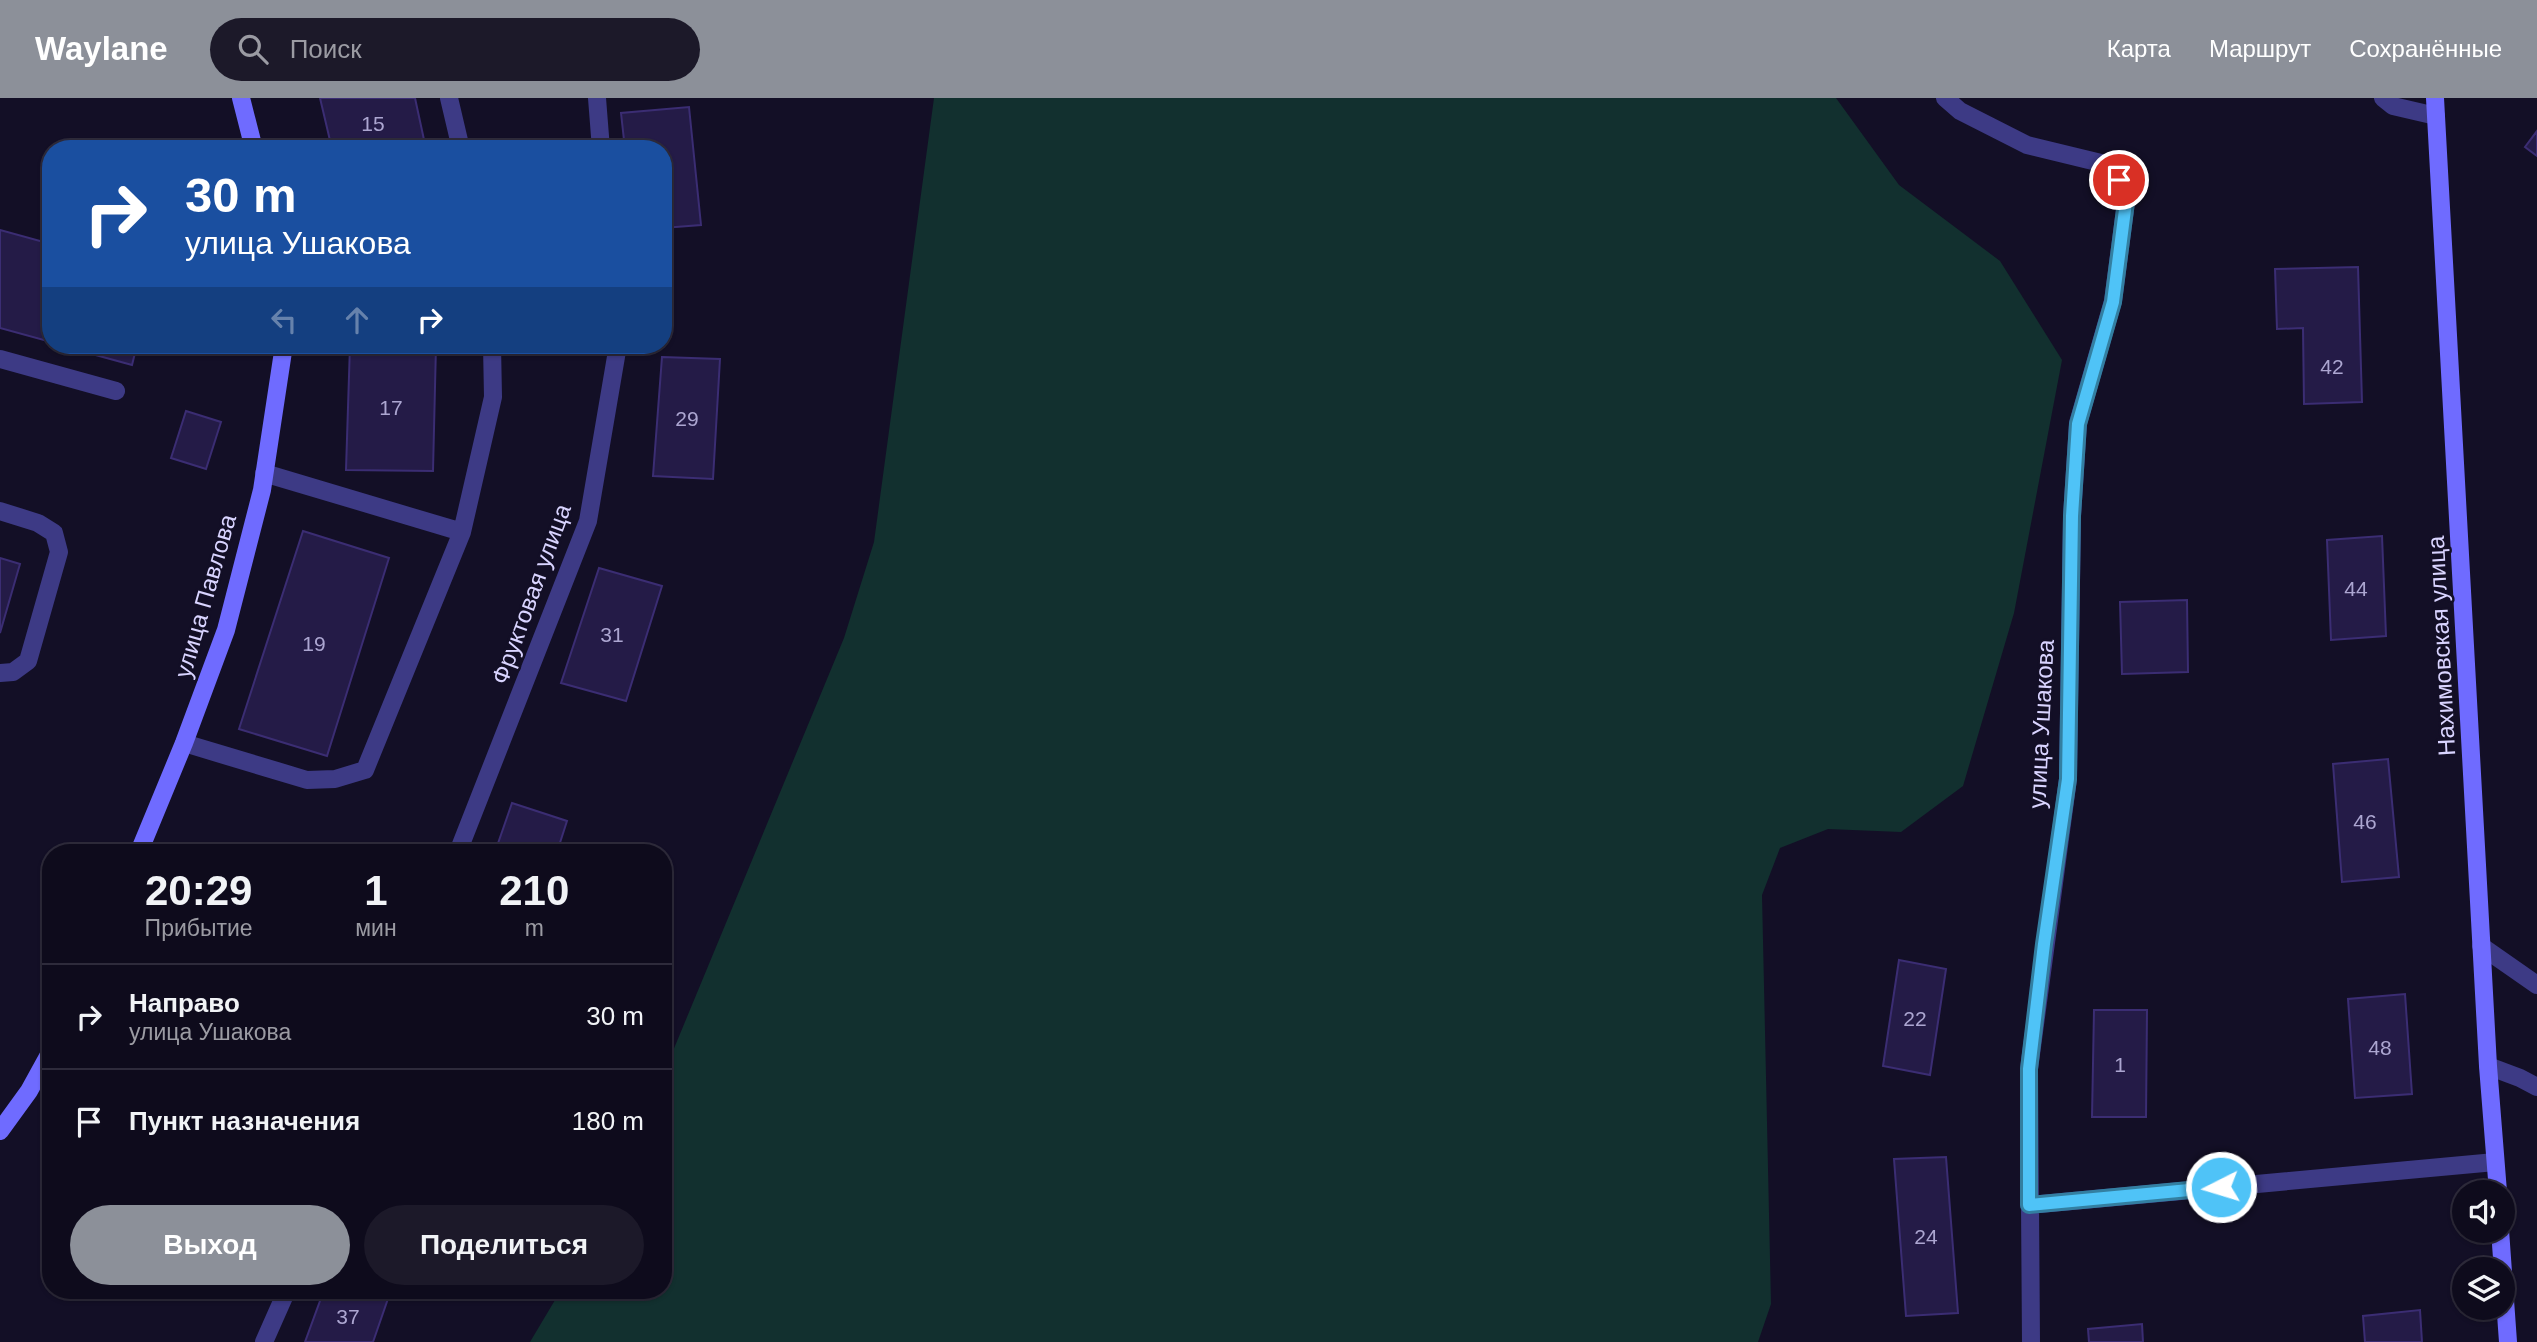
<!DOCTYPE html>
<html lang="ru">
<head>
<meta charset="utf-8">
<style>
  :root { --surface:#0e0b1c; --page:#1c1929; --text:#f1f3f6; --muted:#9b9ba3; --line:#2e2b3b; --accent:#8c9099 }
  body { margin:0; font-family:Helvetica,sans-serif; background:var(--page); color:var(--text); height:100vh; display:flex; flex-direction:column; font-size:26px; white-space:nowrap }
  * { box-sizing:border-box; margin:0 }
  p { font-size:23px; color:var(--muted) }
  .icon { flex:none; width:38px; height:38px; fill:none; stroke:currentColor; stroke-width:2; stroke-linecap:round; stroke-linejoin:round }
  .map { position:relative; flex:1; overflow:hidden }
  .details { position:absolute; left:42px; top:746px; width:630px; height:455px; display:flex; flex-direction:column; background:var(--surface); border-radius:28px; box-shadow:0 2px 5px #0004,0 0 0 2px var(--line) }
  .details>* { flex:none }
  .guide { position:absolute; left:42px; top:42px; width:630px; height:214px; border-radius:28px; box-shadow:0 2px 5px #0004,0 0 0 2px var(--line); background:#1a4fa0; color:#fff; overflow:hidden }
  .fabs { position:absolute; left:2452px; top:1082px; display:grid; gap:14px }
  .fabs a { display:grid; place-items:center; width:63px; height:63px; border-radius:50%; background:var(--surface); box-shadow:0 2px 5px #0004,0 0 0 2px var(--line); font-size:35px }
  .pin { position:absolute; display:grid; place-items:center; width:60px; height:60px; color:#fff; margin:-30px; border:4px solid #fff; border-radius:50%; box-shadow:0 2px 7px #0007 }
  .me { position:absolute; width:77px; margin:-38px; rotate:265deg; stroke-linejoin:round; filter:drop-shadow(0 0 5px #0008) }
  .turn { display:flex; align-items:center; gap:24px; height:147px; padding:0 28px; font-size:32px }
  .turn .icon { width:91px; height:91px; stroke-width:2.5 }
  .turn b { display:block; font-size:49px; line-height:60px }
  .lanes { display:flex; align-items:center; height:66px; padding:0 28px; background:#0003; justify-content:center; gap:35px; direction:ltr }
  .lanes .off { opacity:.35 }
  .eta { display:flex; justify-content:space-evenly; align-items:center; height:119px; text-align:center }
  .eta b { font-size:42px; font-weight:800; line-height:49px }
  .button { display:flex; gap:14px; margin-top:auto; padding:14px 28px }
  .button a { flex:1; height:80px; border-radius:42px; background:var(--accent); color:#fff; font-size:28px; font-weight:800; line-height:80px; text-align:center }
  .button a+a { background:var(--page); color:var(--text) }
  ul { padding:0; list-style:none }
  li { display:flex; align-items:center; gap:21px; height:105px; padding:0 28px; border-top:2px solid var(--line) }
  li div { flex:1 }
  li b { display:block; font-size:26px }
  li em { font-style:normal }
  header { display:flex; align-items:center; gap:42px; box-sizing:border-box; height:98px; padding:0 35px; background:var(--accent); color:#fff }
  header strong { font-size:33px }
  nav { display:flex; gap:38px; margin-inline-start:auto; font-size:24px }
  .search { width:490px; height:63px; background:var(--page); display:flex; align-items:center; gap:18px; box-sizing:border-box; padding:0 24px; border-radius:38px; color:var(--muted); font-size:26px }
  .map>svg:first-child { display:block }
  .green { fill:#12302f }
  .building { fill:#241b47; stroke:#3b2d73; stroke-width:2 }
  .lines { fill:none; stroke-linecap:round; stroke-linejoin:round }
  .lane { stroke:#3d3a85; stroke-width:18 }
  .street { stroke:#3d3a85; stroke-width:18 }
  .secondary { stroke:#6f6bff; stroke-width:18 }
  .route-casing { stroke:#337fa1; stroke-width:18 }
  .route { stroke:#4fc3f7; stroke-width:12 }
  .labels { text-anchor:middle; dominant-baseline:central; stroke-width:5; stroke-linejoin:round; paint-order:stroke }
  .number-label { font-size:21px; fill:#aca6d1 }
  .street-label { font-size:24px; fill:#d9d4ff; stroke:#130f26 }
</style>
</head>
<body>
<header>
<strong>Waylane</strong>
<div class="search"><svg class="icon" aria-label="search" viewBox="0 0 24 24"><circle cx="10" cy="10" r="6"/><path d="M15 15l6 6"/></svg>Поиск</div>
<nav><a>Карта</a><a>Маршрут</a><a>Сохранённые</a></nav>
</header>
<div class="map">
<svg width="2537" height="1244" viewBox="0 0 2537 1244">
  <rect width="100%" height="100%" fill="#130f26"/>
  <path class="green" d="M934 0H1836L1899 87 2000 163 2062 262 2014 515 1963 688 1901 734 1828 731 1780 750 1762 797 1771 1206 1758 1244H530L561 1192H663V977L844 540 874 444Z"/>
  <path class="building" d="M320 0H415L426 51H332Z
    M689 9 701 127 663 130V51H625L621 15Z
    M2537 33V58L2525 49Z
    M0 132 51 146V244L0 230Z
    M2358 169 2362 304 2304 306 2303 230 2277 231 2275 171Z
    M59 247H137L132 267Z
    M350 247H436L433 373 346 372Z
    M662 259 720 261 713 381 653 378Z
    M186 313 221 324 206 371 171 360Z
    M303 433 389 460 327 658 239 631Z
    M2382 438 2386 538 2331 542 2327 442Z
    M0 460 20 466 0 535Z
    M599 470 662 488 626 603 561 585Z
    M2187 502 2188 574 2122 576 2120 504Z
    M2388 661 2399 779 2342 784 2333 666Z
    M512 705 567 723 557 754H495Z
    M1899 862 1946 871 1930 977 1883 968Z
    M2405 896 2412 996 2355 1000 2348 901Z
    M2094 912H2147L2146 1019H2092Z
    M1946 1059 1958 1215 1906 1218 1894 1061Z
    M324 1192H391L373 1244H305Z
    M2420 1212 2422 1244H2365L2363 1218Z
    M2142 1226 2143 1244H2089L2088 1231Z"/>
  <g class="lines">
    <path class="lane" d="M449 0 461 51
      M1945 0 1960 13 2027 47 2101 65
      M2383 0 2393 8 2436 18
      M0 261 116 293
      M264 375 462 434
      M0 413 38 425 54 435 59 454 28 563 13 574 0 575
      M184 645 307 682 335 681 365 672 462 434 493 299 492 247"/>
    <path class="street" d="M597 0 601 51
      M458 754 588 423 618 247
      M2481 848 2537 887
      M2488 968 2520 980 2537 989
      M2029 1107 2495 1064
      M264 1244 287 1192
      M2031 1244 2029 971 2068 681 2072 418 2078 325 2113 203 2126 104 2118 82 2101 65"/>
    <path class="secondary" d="M241 0 254 51
      M2435 0 2488 968 2498 1094
      M139 754 184 645 226 532 262 392 284 247
      M0 1033 29 993 51 953
      M2500 1132 2508 1244"/>
  </g>
  <g class="lines">
    <g class="route-casing">
      <path id="route" d="M2119 82 2126 104 2113 204 2078 326 2072 418 2068 681 2044 846 2029 971V1107L2221 1089"/>
    </g>
    <use href="#route" class="route"/>
  </g>
  <g class="labels">
    <g class="number-label">
      <text x="373" y="25">15</text>
      <text x="2332" y="268">42</text>
      <text x="391" y="309">17</text>
      <text x="687" y="320">29</text>
      <text x="2356" y="490">44</text>
      <text x="612" y="536">31</text>
      <text x="314" y="545">19</text>
      <text x="2365" y="723">46</text>
      <text x="1915" y="920">22</text>
      <text x="2380" y="949">48</text>
      <text x="2120" y="966">1</text>
      <text x="1926" y="1138">24</text>
      <text x="348" y="1218">37</text>
    </g>
    <g class="street-label">
      <text transform="translate(531 496) rotate(-70)">Фруктовая улица</text>
      <text transform="translate(205 498) rotate(-74)">улица Павлова</text>
      <text transform="translate(2441 548) rotate(-93)">Нахимовская улица</text>
      <text transform="translate(2041 626) rotate(-87)">улица Ушакова</text>
    </g>
  </g>
</svg>
<div class="fabs">
<a><svg class="icon" aria-label="sound" viewBox="0 0 24 24"><path d="M4 9h4l5-4v14l-5-4H4zM17 9q2 3 0 6"/></svg></a>
<a><svg class="icon" aria-label="layers" viewBox="0 0 24 24"><path d="M12 4l9 5-9 5-9-5zM3 14l9 5 9-5"/></svg></a>
</div>
<div class="pin" style="left:2119px;top:82px;background:#d93025"><svg class="icon" aria-label="arrive" viewBox="0 0 24 24"><path d="M6 21V4h12l-3 4 3 4H6"/></svg></div>
<svg class="me" style="left:2221px;top:1089px" viewBox="-20 -20 40 40"><circle r="17" fill="#4fc3f7" stroke="#fff" stroke-width="3"/><path d="M0-11L8 9 0 5-8 9z" fill="#fff"/></svg>
<div class="guide">
<div class="turn"><svg class="icon" aria-label="right" viewBox="0 0 24 24"><path d="M7 20v-9h11M14 6l5 5-5 5"/></svg><div><b>30 m</b>улица Ушакова</div></div>
<div class="lanes"><svg class="icon off" aria-label="left" viewBox="0 0 24 24"><path d="M17 20v-9H6M10 6l-5 5 5 5"/></svg><svg class="icon off" aria-label="ahead" viewBox="0 0 24 24"><path d="M12 20V5M6 11l6-6 6 6"/></svg><svg class="icon" aria-label="right" viewBox="0 0 24 24"><path d="M7 20v-9h11M14 6l5 5-5 5"/></svg></div>
</div>
<section class="details">
<div class="eta">
<div><b>20:29</b><p>Прибытие</p></div>
<div><b>1</b><p>мин</p></div>
<div><b>210</b><p>m</p></div>
</div>
<ul>
<li><svg class="icon" aria-label="right" viewBox="0 0 24 24"><path d="M7 20v-9h11M14 6l5 5-5 5"/></svg><div><b>Направо</b><p>улица Ушакова</p></div><em>30 m</em></li>
<li><svg class="icon" aria-label="arrive" viewBox="0 0 24 24"><path d="M6 21V4h12l-3 4 3 4H6"/></svg><div><b>Пункт назначения</b></div><em>180 m</em></li>
</ul>
<div class="button"><a>Выход</a><a>Поделиться</a></div>
</section>
</div>
</body>
</html>
